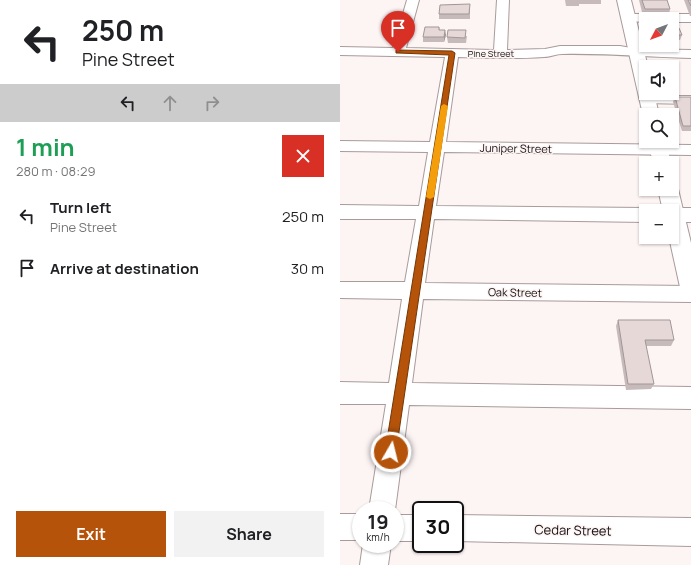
<!DOCTYPE html>
<html lang="en">
<head>
<meta charset="utf-8">
<style>
  :root { --surface:#fff; --page:#f2f2f2; --text:#202124; --muted:#757577; --accent:#b45309 }
  body { margin:0; font-family:Manrope,sans-serif; background:var(--page); color:var(--text); height:100vh; display:flex; flex-direction:column; font-size:15px; white-space:nowrap }
  * { box-sizing:border-box; margin:0 }
  p { font-size:13px; color:var(--muted) }
  .icon { flex:none; width:22px; height:22px; fill:none; stroke:currentColor; stroke-width:2; stroke-linecap:round; stroke-linejoin:round }
  .map { position:relative; flex:1; overflow:hidden }
  .details { display:flex; flex-direction:column; background:var(--surface); width:340px }
  .details>* { flex:none }
  .banner { background:#fff; color:var(--text); overflow:hidden }
  .needle { width:26px; rotate:229deg }
  .buttons { position:absolute; left:299px; top:12px; display:grid; gap:8px }
  .buttons a { display:grid; place-items:center; width:40px; height:40px; border-radius:0px; background:var(--surface); box-shadow:0 1px 3px #0004; font-size:20px }
  .speed { position:absolute; left:12px; top:501px; display:flex; gap:8px; font-size:20px; font-weight:700; text-align:center }
  .speed>* { display:grid; place-content:center; width:52px; height:52px; border-radius:50%; background:var(--surface); box-shadow:0 1px 3px #0004; line-height:1 }
  .speed small { font-size:10px; font-weight:400 }
  .speed .limit { border:2px solid #111; border-radius:6px; background:#fff; color:#111 }
  .pin { position:absolute; display:grid; place-items:center; width:34px; height:34px; color:#fff; margin:-41px -17px; border-radius:50% 50% 50% 0; rotate:-45deg; box-shadow:0 0 4px #0007 }
  .pin .icon { rotate:45deg }
  .me { position:absolute; width:44px; margin:-22px; rotate:8deg; stroke-linejoin:round; filter:drop-shadow(0 0 3px #0008) }
  .turn { display:flex; align-items:center; gap:14px; height:84px; padding:0 16px; font-size:18px }
  .turn .icon { width:52px; height:52px; stroke-width:2.5 }
  .turn b { display:block; font-size:28px; line-height:34px }
  .lanes { display:flex; align-items:center; height:38px; padding:0 16px; background:#0003; justify-content:center; gap:20px; direction:ltr }
  .lanes .off { opacity:.35 }
  .round { display:grid; place-items:center; flex:none; width:42px; height:42px; border-radius:0px; background:var(--page) }
  .headline { display:flex; align-items:center; justify-content:space-between; height:68px; padding:0 16px }
  h1 { font-size:24px; font-weight:700; line-height:30px; color:#1e9e55 }
  .primary-button { display:flex; gap:8px; margin-top:auto; padding:8px 16px }
  .primary-button a { flex:1; height:46px; border-radius:0px; background:var(--accent); color:#fff; font-size:16px; font-weight:700; line-height:46px; text-align:center }
  .primary-button a+a { background:var(--page); color:var(--text) }
  ul { padding:0; list-style:none }
  li { display:flex; align-items:center; gap:12px; height:52px; padding:0 16px }
  li div { flex:1 }
  li b { display:block; font-size:15px }
  li em { font-style:normal }
  main { display:flex; flex:1; min-height:0 }
  .map>svg:first-child { display:block }
  .lines { fill:none; stroke-linecap:round; stroke-linejoin:round }
  .minor-casing { stroke:#a99b9b; stroke-width:2 }
  .major-casing { stroke:#a99b9b; stroke-width:2 }
  .minor { fill:#fff; fill-rule:evenodd }
  .major { fill:#fff; fill-rule:evenodd }
  .wall { fill:#c7baba }
  .shaded-wall { fill:#a29797 }
  .building { fill:#e7d8d8; stroke:#a29797 }
  .route { fill:#b45309; stroke:#753606 }
  .slow { fill:#f59e0b }
  .labels { text-anchor:middle; dominant-baseline:central; stroke-width:3; stroke-linejoin:round; paint-order:stroke }
  .far-street-label { font-size:9px; fill:#140f0f; stroke:#fdf4f4 }
  .street-label { font-size:11px; fill:#140f0f; stroke:#fdf4f4 }
  .near-street-label { font-size:13px; fill:#140f0f; stroke:#fdf4f4 }
</style>
</head>
<body>
<main>
<section class="details">
<div class="banner">
<div class="turn"><svg class="icon" aria-label="left" viewBox="0 0 24 24"><path d="M17 20v-9H6M10 6l-5 5 5 5"/></svg><div><b>250 m</b>Pine Street</div></div>
<div class="lanes"><svg class="icon" aria-label="left" viewBox="0 0 24 24"><path d="M17 20v-9H6M10 6l-5 5 5 5"/></svg><svg class="icon off" aria-label="ahead" viewBox="0 0 24 24"><path d="M12 20V5M6 11l6-6 6 6"/></svg><svg class="icon off" aria-label="right" viewBox="0 0 24 24"><path d="M7 20v-9h11M14 6l5 5-5 5"/></svg></div>
</div>
<div class="headline"><div><h1>1 min</h1><p>280 m · 08:29</p></div><a class="round" style="background:#d93025;color:#fff"><svg class="icon" aria-label="close" viewBox="0 0 24 24"><path d="M6 6l12 12M18 6L6 18"/></svg></a></div>
<ul>
<li><svg class="icon" aria-label="left" viewBox="0 0 24 24"><path d="M17 20v-9H6M10 6l-5 5 5 5"/></svg><div><b>Turn left</b><p>Pine Street</p></div><em>250 m</em></li>
<li><svg class="icon" aria-label="arrive" viewBox="0 0 24 24"><path d="M6 21V4h12l-3 4 3 4H6"/></svg><div><b>Arrive at destination</b></div><em>30 m</em></li>
</ul>
<div class="primary-button"><a>Exit</a><a>Share</a></div>
</section>
<div class="map">
<svg width="351" height="565" viewBox="0 0 351 565">
  <rect width="100%" height="100%" fill="#fdf4f4"/>
  <g class="lines">
    <g class="minor-casing">
      <path id="minor" d="M67 0H79L66 48 154 50 157 0H169L167 50 205 49 220 46H280L297 49 351 50V58C308 57 265 53 222 54 216 54 210 57 204 57 176 59 147 58 118 57L106 142 351 145V155L104 152 96 206 306 208 313 211H306V222L94 219 85 283 351 286V302L83 299 72 383 351 387V409L69 405 55 510H29L46 404H0V382L49 383 62 299 0 298V282H65L76 219H0V205L79 206 88 152 0 151V141L90 142 105 57 0 55V47L53 48Z
        M289 14H351V22H332V19H306V22L285 21 283 18Z
        M308 96H351V104L303 103 301 100 303 97Z
        M332 208H351V222H332V211H325Z
        M0 514H21V540H0Z
        M55 515H81V541H55Z
        M115 515 351 518V546L115 541Z
        M23 544H51L48 565H20Z"/>
    </g>
    <g class="major-casing">
      <path id="major" d="M277 0H291L308 67H306V93H314L319 115H306V119L303 115Z
        M308 141H326L331 163H313Z
        M332 183 338 189 351 243V296L343 293 340 287 329 237H332V211H323L318 189H332Z"/>
    </g>
    <use href="#minor" class="minor"/>
    <use href="#major" class="major"/>
  </g>
  <path class="wall" d="M225 0H261V4H239V6H226Z
    M299 0H327L330 9 329 15 330 19H309L310 16H303Z
    M344 0H351V16H350Z
    M130 9V19H99V14Z
    M332 24 333 28 342 35 340 40H332Z
    M99 27 100 30 106 35 104 42H83V37Z
    M127 36 126 43H108L107 37Z
    M335 97H351V131H342L333 102Z
    M278 320 334 340 331 346H306L314 384 311 389 286 390 276 326Z"/>
  <path class="shaded-wall" d="M105 30 106 35 104 42V37Z"/>
  <path class="building" d="M302 0H327L330 9H305Z
    M348 0H351V6Z
    M130 4 129 14H99L100 5Z
    M310 15H329L330 19H311Z
    M85 27H99V30H105L104 37H83Z
    M332 28H339L342 35H332Z
    M108 30H126L125 38 107 37Z
    M335 97H351V126H343Z
    M278 320H330L334 340H305L314 384H288Z"/>
  <path class="route" d="M56 50 112 51 115 53 56 452 55 456 51 458 47 456 45 452 109 55 58 53H56Z"/>
  <path class="slow" d="M104 104 108 106 94 197 90 199 86 197 101 106Z"/>
  <g class="labels">
    <g class="far-street-label">
      <text x="151" y="53">Pine Street</text>
    </g>
    <g class="street-label">
      <text transform="translate(176 148) rotate(1)">Juniper Street</text>
      <text transform="translate(175 292) rotate(1)">Oak Street</text>
    </g>
    <g class="near-street-label">
      <text transform="translate(233 530) rotate(1)">Cedar Street</text>
    </g>
  </g>
</svg>
<div class="buttons">
<a><svg class="needle" viewBox="-14 -14 28 28"><path d="M0-13l5 13h-10z" fill="#e53935"/><path d="M0 13l5-13h-10z" fill="#757577"/></svg></a>
<a><svg class="icon" aria-label="sound" viewBox="0 0 24 24"><path d="M4 9h4l5-4v14l-5-4H4zM17 9q2 3 0 6"/></svg></a>
<a><svg class="icon" aria-label="search" viewBox="0 0 24 24"><circle cx="10" cy="10" r="6"/><path d="M15 15l6 6"/></svg></a>
<a>+</a>
<a>−</a>
</div>
<div class="speed"><div>19<small>km/h</small></div><div class="limit">30</div></div>
<div class="pin" style="left:58px;top:52px;background:#d93025"><svg class="icon" aria-label="arrive" viewBox="0 0 24 24"><path d="M6 21V4h12l-3 4 3 4H6"/></svg></div>
<svg class="me" style="left:51px;top:452px" viewBox="-20 -20 40 40"><circle r="17" fill="#b45309" stroke="#fff" stroke-width="3"/><path d="M0-11L8 9 0 5-8 9z" fill="#fff"/></svg>
</div>
</main>
</body>
</html>
